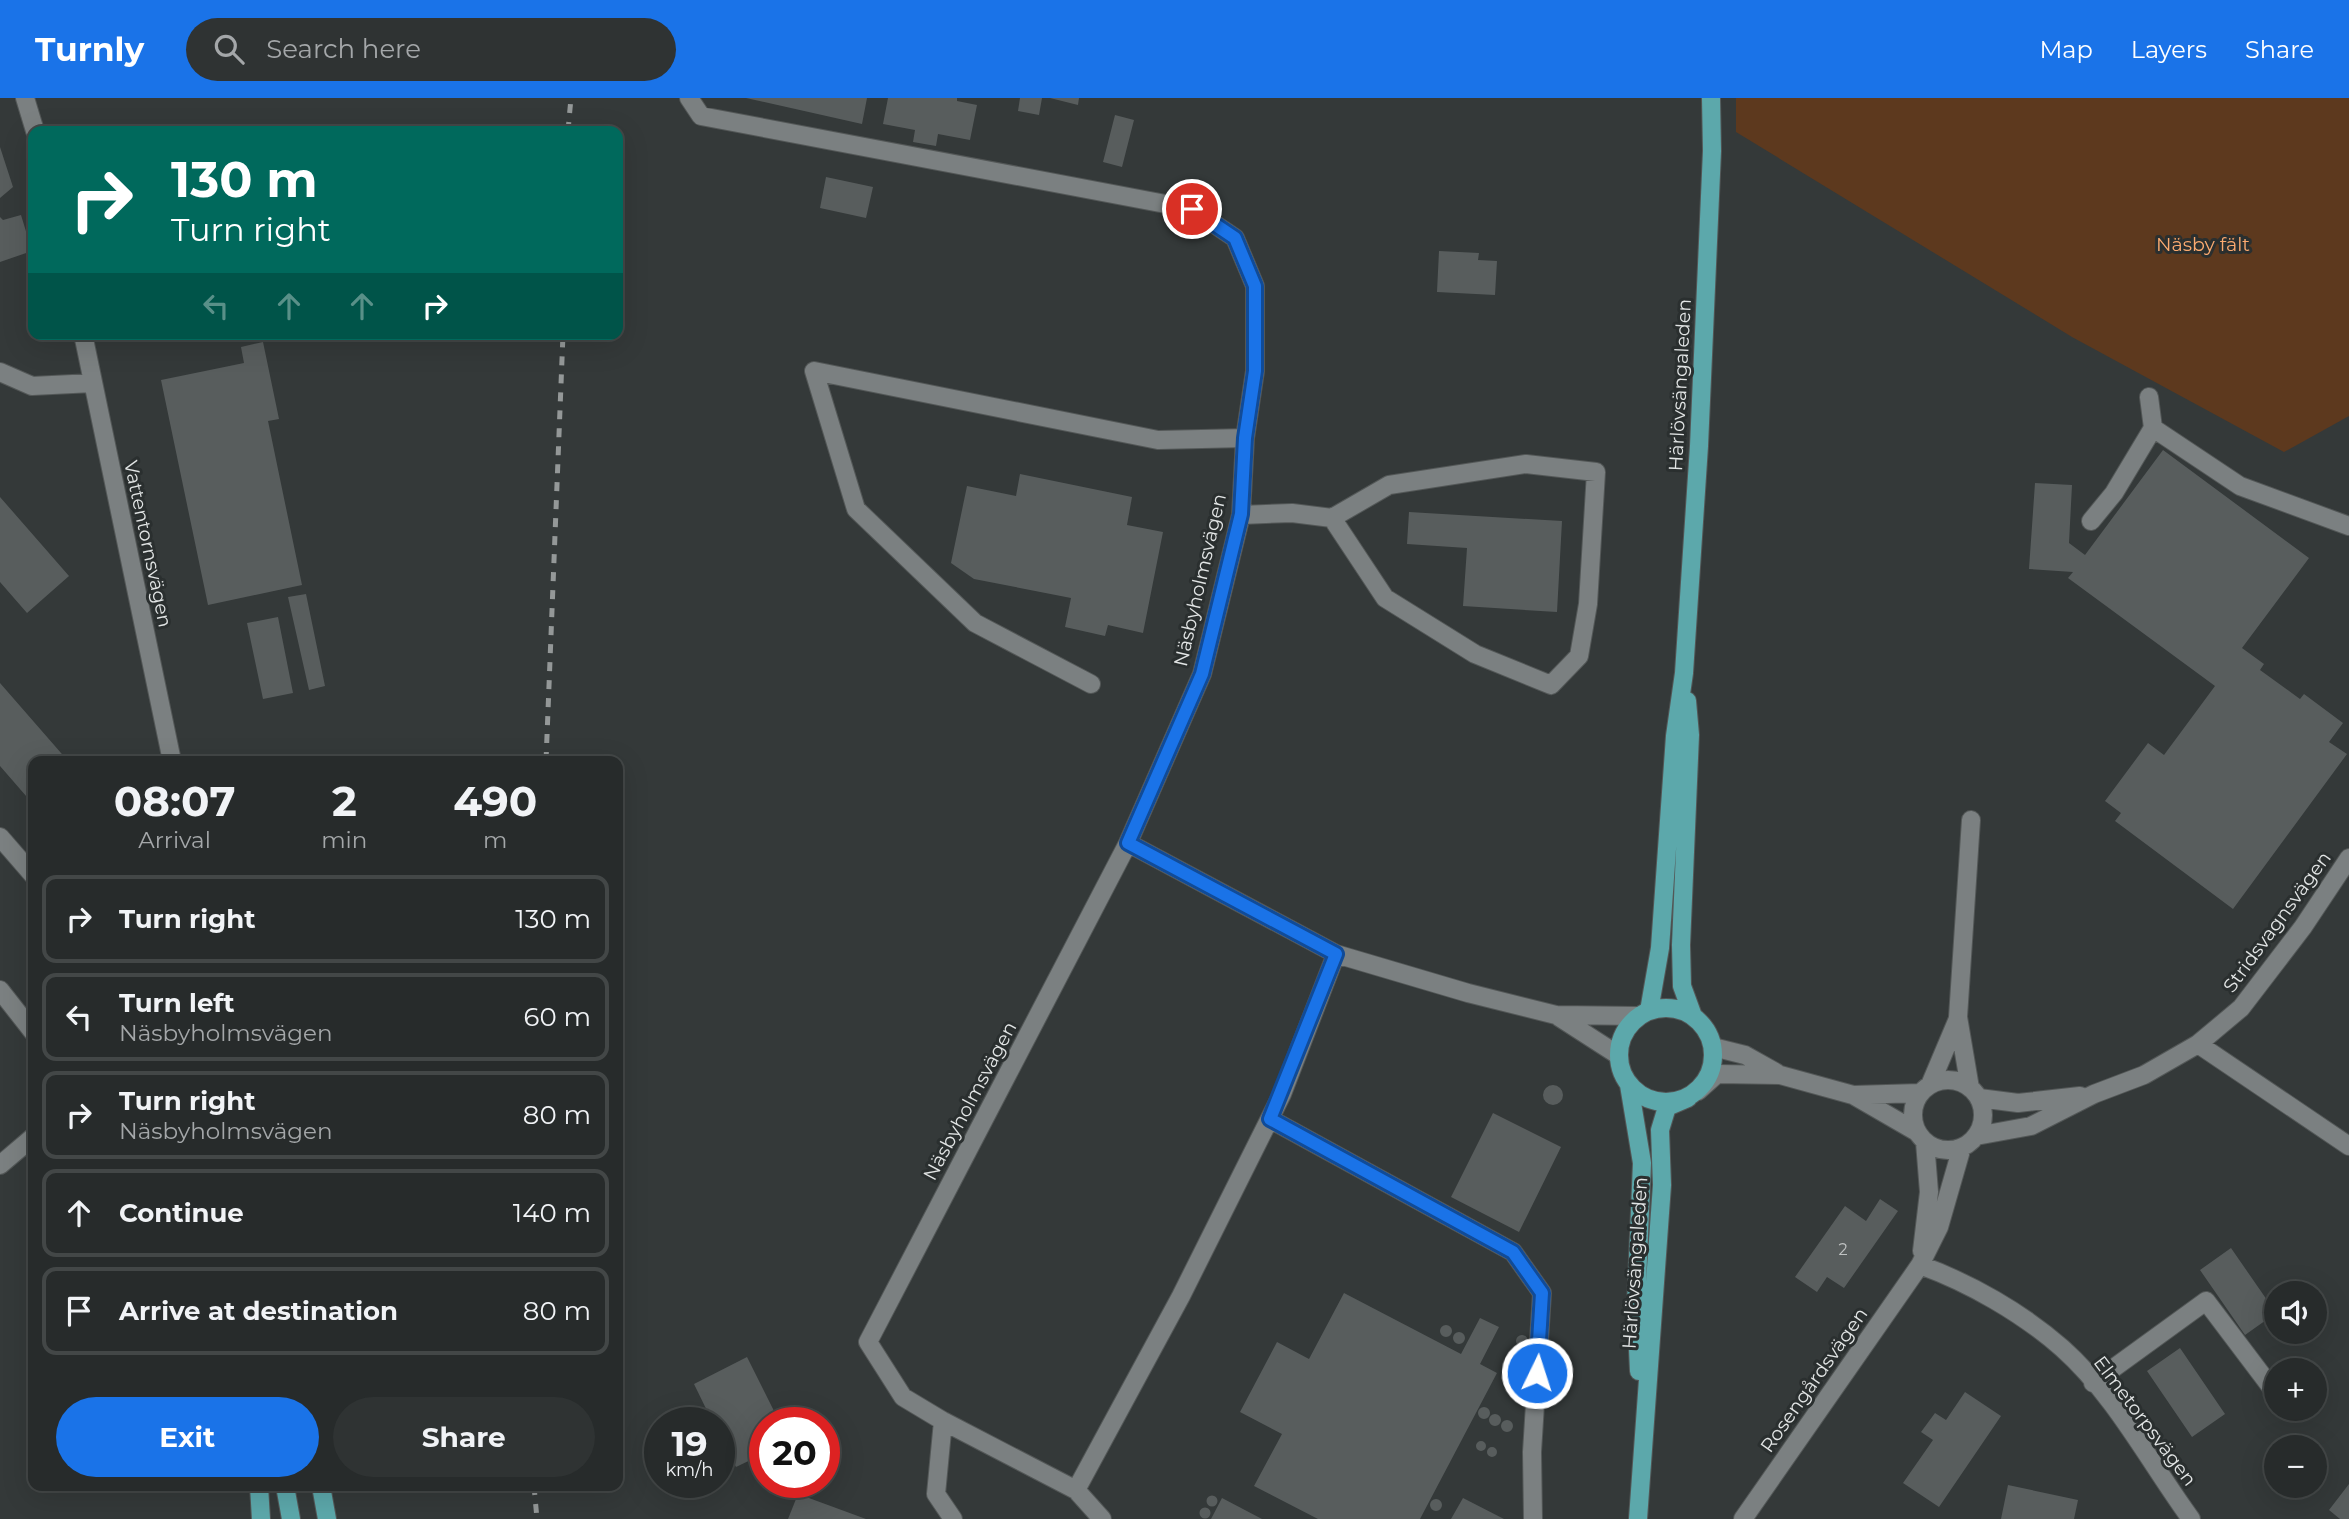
<!DOCTYPE html>
<html lang="en">
<head>
<meta charset="utf-8">
<style>
  :root { --surface:#272b2b; --page:#2f3333; --text:#f1f3f6; --muted:#a4a7a9; --line:#434747; --accent:#1a73e8 }
  body { margin:0; font-family:Montserrat,sans-serif; background:var(--page); color:var(--text); height:100vh; display:flex; flex-direction:column; font-size:26px; white-space:nowrap }
  * { box-sizing:border-box; margin:0 }
  p { font-size:23px; color:var(--muted) }
  .icon { flex:none; width:38px; height:38px; fill:none; stroke:currentColor; stroke-width:2; stroke-linecap:round; stroke-linejoin:round }
  .map { position:relative; flex:1; overflow:hidden }
  .drawer { position:absolute; left:28px; top:658px; width:595px; height:735px; display:flex; flex-direction:column; background:var(--surface); border-radius:14px; box-shadow:0 7px 28px #0002,0 0 0 2px var(--line) }
  .drawer>* { flex:none }
  .guide { position:absolute; left:28px; top:28px; width:595px; height:214px; border-radius:14px; box-shadow:0 7px 28px #0002,0 0 0 2px var(--line); background:#00695c; color:#fff; overflow:hidden }
  .tools { position:absolute; left:2264px; top:1183px; display:grid; gap:14px }
  .tools a { display:grid; place-items:center; width:63px; height:63px; border-radius:50%; background:var(--surface); box-shadow:0 7px 28px #0002,0 0 0 2px var(--line); font-size:35px }
  .speed { position:absolute; left:644px; top:1309px; display:flex; gap:14px; font-size:35px; font-weight:700; text-align:center }
  .speed>* { display:grid; place-content:center; width:91px; height:91px; border-radius:50%; background:var(--surface); box-shadow:0 7px 28px #0002,0 0 0 2px var(--line); line-height:1 }
  .speed small { font-size:18px; font-weight:400 }
  .speed .limit { border:10px solid #d22; background:#fff; color:#111 }
  .pin { position:absolute; display:grid; place-items:center; width:60px; height:60px; color:#fff; margin:-30px; border:4px solid #fff; border-radius:50%; box-shadow:0 2px 7px #0007 }
  .me { position:absolute; width:77px; margin:-38px; rotate:4deg; stroke-linejoin:round; filter:drop-shadow(0 0 5px #0008) }
  .turn { display:flex; align-items:center; gap:24px; height:147px; padding:0 28px; font-size:32px }
  .turn .icon { width:91px; height:91px; stroke-width:2.5 }
  .turn b { display:block; font-size:49px; line-height:60px }
  .lanes { display:flex; align-items:center; height:66px; padding:0 28px; background:#0003; justify-content:center; gap:35px; direction:ltr }
  .lanes .off { opacity:.35 }
  .eta { display:flex; justify-content:space-evenly; align-items:center; height:119px; text-align:center }
  .eta b { font-size:42px; font-weight:700; line-height:49px }
  .primary-button { display:flex; gap:14px; margin-top:auto; padding:14px 28px }
  .primary-button a { flex:1; height:80px; border-radius:42px; background:var(--accent); color:#fff; font-size:28px; font-weight:700; line-height:80px; text-align:center }
  .primary-button a+a { background:var(--page); color:var(--text) }
  ul { padding:0; list-style:none }
  li { display:flex; align-items:center; gap:21px; height:88px; margin:0 14px 10px; padding:0 14px; border:4px solid var(--line); border-radius:14px }
  li div { flex:1 }
  li b { display:block; font-size:26px }
  li em { font-style:normal }
  header { display:flex; align-items:center; gap:42px; box-sizing:border-box; height:98px; padding:0 35px; background:var(--accent); color:#fff }
  header strong { font-size:33px }
  nav { display:flex; gap:38px; margin-inline-start:auto; font-size:24px }
  .search { width:490px; height:63px; background:var(--page); display:flex; align-items:center; gap:18px; box-sizing:border-box; padding:0 24px; border-radius:38px; color:var(--muted); font-size:26px }
  .map>svg:first-child { display:block }
  .green { fill:#5d391e }
  .building { fill:#585d5d }
  .lines { fill:none; stroke-linecap:round; stroke-linejoin:round }
  .minor-casing { stroke:#535757; stroke-width:20 }
  .major-casing { stroke:#535757; stroke-width:20 }
  .minor { stroke:#7b8081; stroke-width:18 }
  .major { stroke:#5ca8ab; stroke-width:18 }
  .rail { stroke:#949898; stroke-width:5; stroke-dasharray:9 9; stroke-linecap:butt }
  .route-casing { stroke:#114b97; stroke-width:18 }
  .route { stroke:#1a73e8; stroke-width:12 }
  .labels { text-anchor:middle; dominant-baseline:central; stroke-width:6; stroke-linejoin:round; paint-order:stroke }
  .number-label { font-size:16px; fill:#c0c3c3 }
  .park-label { font-size:19px; fill:#fbaa70; stroke:#2a2f2f }
  .street-label { font-size:19px; fill:#e2e5e5; stroke:#2a2f2f }
</style>
</head>
<body>
<header>
<strong>Turnly</strong>
<div class="search"><svg class="icon" aria-label="search" viewBox="0 0 24 24"><circle cx="10" cy="10" r="6"/><path d="M15 15l6 6"/></svg>Search here</div>
<nav><a>Map</a><a>Layers</a><a>Share</a></nav>
</header>
<div class="map">
<svg width="2349" height="1421" viewBox="0 0 2349 1421">
  <rect width="100%" height="100%" fill="#343939"/>
  <path class="green" d="M1736 0H2349V318L2284 354 2072 239 1736 34Z"/>
  <path class="building" d="M746 0H867L862 26Z
    M888 0H957V3L977 7 970 42 938 36 936 48 913 44 915 32 883 26Z
    M1020 0H1042L1039 17 1018 13Z
    M1050 0H1079L1078 7Z
    M1115 17 1134 22 1122 69 1103 64Z
    M0 49 13 89 0 100Z
    M826 79 873 89 866 120 820 110Z
    M21 117 32 153 0 164V119L3 122Z
    M1439 153 1479 155 1478 162 1497 163 1495 197 1437 194Z
    M263 244 279 321 268 323 302 487 208 507 161 282 244 265 241 249Z
    M2163 352 2309 460 2242 550 2264 566 2260 572 2300 601 2304 596 2343 625 2329 644 2347 656 2233 811 2115 723 2121 715 2105 703 2148 645 2164 657 2215 588 2068 480 2073 474 2029 471 2035 385 2072 387 2069 445 2085 457Z
    M1020 376 1132 399 1127 427 1163 434 1143 535 1108 527 1105 538 1065 529 1071 500 974 481 951 465 967 388 1016 398Z
    M0 399 69 478 27 515 0 484Z
    M1409 414 1562 423 1557 514 1463 508 1467 450 1407 446Z
    M306 496 325 588 309 592 288 499Z
    M278 519 293 595 263 601 247 525Z
    M0 585 68 663H33V706L0 668Z
    M1543 997a10 10 0 1 1 20 0a10 10 0 1 1-20 0Z
    M1493 1015 1561 1049 1519 1134 1451 1099Z
    M1880 1101 1898 1113 1844 1190 1827 1179 1817 1194 1795 1179 1845 1108 1866 1123Z
    M2231 1150 2276 1215 2245 1237 2200 1172Z
    M1344 1195 1461 1256 1480 1220 1499 1229 1480 1266 1497 1275 1420 1421H1318L1254 1388 1282 1336 1240 1314 1277 1244 1309 1261Z
    M1440 1233a6 6 0 1 1 12 0a6 6 0 1 1-12 0Z
    M1453 1240a6 6 0 1 1 12 0a6 6 0 1 1-12 0Z
    M1516 1243a6 6 0 1 1 12 0a6 6 0 1 1-12 0Z
    M2180 1250 2225 1316 2192 1339 2147 1273Z
    M1510 1257a6 6 0 1 1 12 0a6 6 0 1 1-12 0Z
    M747 1259 780 1325H765V1355L736 1369 719 1337V1325H713L694 1286Z
    M1965 1294 2001 1318 1939 1409 1903 1385 1933 1342 1921 1334 1935 1315 1946 1322Z
    M1478 1315a6 6 0 1 1 12 0a6 6 0 1 1-12 0Z
    M1489 1322a6 6 0 1 1 12 0a6 6 0 1 1-12 0Z
    M1501 1328a6 6 0 1 1 12 0a6 6 0 1 1-12 0Z
    M1476 1348a5 5 0 1 1 10 0a5 5 0 1 1-10 0Z
    M1487 1354a5 5 0 1 1 10 0a5 5 0 1 1-10 0Z
    M2349 1386V1421H2340L2329 1412Z
    M2008 1387 2078 1402 2074 1421H2001Z
    M798 1396 866 1421H788Z
    M1206.5 1403a5.5 5.5 0 1 1 11 0a5.5 5.5 0 1 1-11 0Z
    M1222 1400 1262 1421H1211Z
    M1463 1400 1504 1421H1451Z
    M1430 1407a6 6 0 1 1 12 0a6 6 0 1 1-12 0Z
    M1199.5 1415a5.5 5.5 0 1 1 11 0a5.5 5.5 0 1 1-11 0Z"/>
  <g class="lines">
    <g class="minor-casing">
      <path id="minor" d="M25 0 35 33
        M689 0 701 18 1192 111 1235 140 1255 188V273L1245 340 1241 417 1202 576 1128 745 1336 856 1468 895 1556 917 1639 918
        M83 236 172 663
        M0 274 32 288 93 285
        M2149 299 2153 330 2240 388 2349 428
        M1241 417 1292 415 1332 420 1389 387 1526 366 1596 374 1588 506 1579 558 1551 587 1475 556 1385 500 1332 420
        M2091 423 2114 395 2153 330
        M1091 586 975 525 856 411 814 273 1158 342 1245 340
        M0 739 33 777
        M1128 745 868 1244 903 1299 943 1323 1076 1392 1181 1198 1282 996 1336 856
        M0 892 33 934
        M1559 919 1618 957
        M2198 946 2349 1048
        M1713 949 1745 957 1777 975
        M1913 1017a35 35 0 1 1 70 0a35 35 0 1 1-70 0Z
        M1930 987 1957 923
        M1970 990 1958 919 1971 722
        M1698 993 1717 976 1780 977 1853 997 1920 995
        M1853 997 1917 1034
        M1979 1000 2018 1005 2080 998
        M1270 1021 1513 1154 1542 1195 1532 1354 1533 1421
        M1976 1038 2031 1028 2094 996 2144 977 2198 946 2241 910 2303 829 2349 760
        M0 1067 33 1039
        M1922 1153 1929 1094 1925 1044
        M1920 1167C1970 1185 2022 1215 2062 1250 2115 1297 2150 1365 2191 1421
        M2093 1285 2206 1203 2277 1297
        M943 1323 936 1396 953 1421
        M1076 1392 1102 1421
        M1743 1421 1920 1167 1939 1129 1962 1049"/>
    </g>
    <g class="major-casing">
      <path id="major" d="M1687 603 1690 637 1681 847 1682 888 1693 918
        M1619 957a47 47 0 1 1 94 0a47 47 0 1 1-94 0Z
        M1649 913 1660 850 1675 638 1684 575 1699 348 1712 53 1711 0
        M1629 987 1642 1065 1636 1208 1639 1273
        M259 1388 261 1421
        M285 1388 291 1421
        M321 1388 327 1421
        M1638 1421 1662 1087 1660 1032 1667 1009 1688 1000"/>
    </g>
    <use href="#minor" class="minor"/>
    <use href="#major" class="major"/>
    <path class="rail" d="M568 33 571 0
      M546 663 563 236
      M534 1388 537 1421"/>
  </g>
  <g class="lines">
    <g class="route-casing">
      <path id="route" d="M1192 111 1235 140 1255 188V273L1245 340 1241 416 1202 576 1128 745 1336 856 1270 1021 1513 1154 1542 1195 1537 1275"/>
    </g>
    <use href="#route" class="route"/>
  </g>
  <g class="labels">
    <g class="number-label">
      <text x="1843" y="1151">2</text>
    </g>
    <g class="park-label">
      <text x="2203" y="146">Näsby fält</text>
    </g>
    <g class="street-label">
      <text transform="translate(1680 287) rotate(-87)">Härlövsängaleden</text>
      <text transform="translate(148 446) rotate(78)">Vattentornsvägen</text>
      <text transform="translate(1200 482) rotate(-77)">Näsbyholmsvägen</text>
      <text transform="translate(2277 824) rotate(-54)">Stridsvagnsvägen</text>
      <text transform="translate(970 1003) rotate(-62)">Näsbyholmsvägen</text>
      <text transform="translate(1635 1165) rotate(-86)">Härlövsängaleden</text>
      <text transform="translate(1814 1282) rotate(-55)">Rosengårdsvägen</text>
      <text transform="translate(2145 1323) rotate(53)">Elmetorpsvägen</text>
    </g>
  </g>
</svg>
<div class="tools">
<a><svg class="icon" aria-label="sound" viewBox="0 0 24 24"><path d="M4 9h4l5-4v14l-5-4H4zM17 9q2 3 0 6"/></svg></a>
<a>+</a>
<a>−</a>
</div>
<div class="speed"><div>19<small>km/h</small></div><div class="limit">20</div></div>
<div class="pin" style="left:1192px;top:111px;background:#d93025"><svg class="icon" aria-label="arrive" viewBox="0 0 24 24"><path d="M6 21V4h12l-3 4 3 4H6"/></svg></div>
<svg class="me" style="left:1537px;top:1275px" viewBox="-20 -20 40 40"><circle r="17" fill="#1a73e8" stroke="#fff" stroke-width="3"/><path d="M0-11L8 9 0 5-8 9z" fill="#fff"/></svg>
<div class="guide">
<div class="turn"><svg class="icon" aria-label="right" viewBox="0 0 24 24"><path d="M7 20v-9h11M14 6l5 5-5 5"/></svg><div><b>130 m</b>Turn right</div></div>
<div class="lanes"><svg class="icon off" aria-label="left" viewBox="0 0 24 24"><path d="M17 20v-9H6M10 6l-5 5 5 5"/></svg><svg class="icon off" aria-label="ahead" viewBox="0 0 24 24"><path d="M12 20V5M6 11l6-6 6 6"/></svg><svg class="icon off" aria-label="ahead" viewBox="0 0 24 24"><path d="M12 20V5M6 11l6-6 6 6"/></svg><svg class="icon" aria-label="right" viewBox="0 0 24 24"><path d="M7 20v-9h11M14 6l5 5-5 5"/></svg></div>
</div>
<section class="drawer">
<div class="eta">
<div><b>08:07</b><p>Arrival</p></div>
<div><b>2</b><p>min</p></div>
<div><b>490</b><p>m</p></div>
</div>
<ul>
<li><svg class="icon" aria-label="right" viewBox="0 0 24 24"><path d="M7 20v-9h11M14 6l5 5-5 5"/></svg><div><b>Turn right</b></div><em>130 m</em></li>
<li><svg class="icon" aria-label="left" viewBox="0 0 24 24"><path d="M17 20v-9H6M10 6l-5 5 5 5"/></svg><div><b>Turn left</b><p>Näsbyholmsvägen</p></div><em>60 m</em></li>
<li><svg class="icon" aria-label="right" viewBox="0 0 24 24"><path d="M7 20v-9h11M14 6l5 5-5 5"/></svg><div><b>Turn right</b><p>Näsbyholmsvägen</p></div><em>80 m</em></li>
<li><svg class="icon" aria-label="ahead" viewBox="0 0 24 24"><path d="M12 20V5M6 11l6-6 6 6"/></svg><div><b>Continue</b></div><em>140 m</em></li>
<li><svg class="icon" aria-label="arrive" viewBox="0 0 24 24"><path d="M6 21V4h12l-3 4 3 4H6"/></svg><div><b>Arrive at destination</b></div><em>80 m</em></li>
</ul>
<div class="primary-button"><a>Exit</a><a>Share</a></div>
</section>
</div>
</body>
</html>
